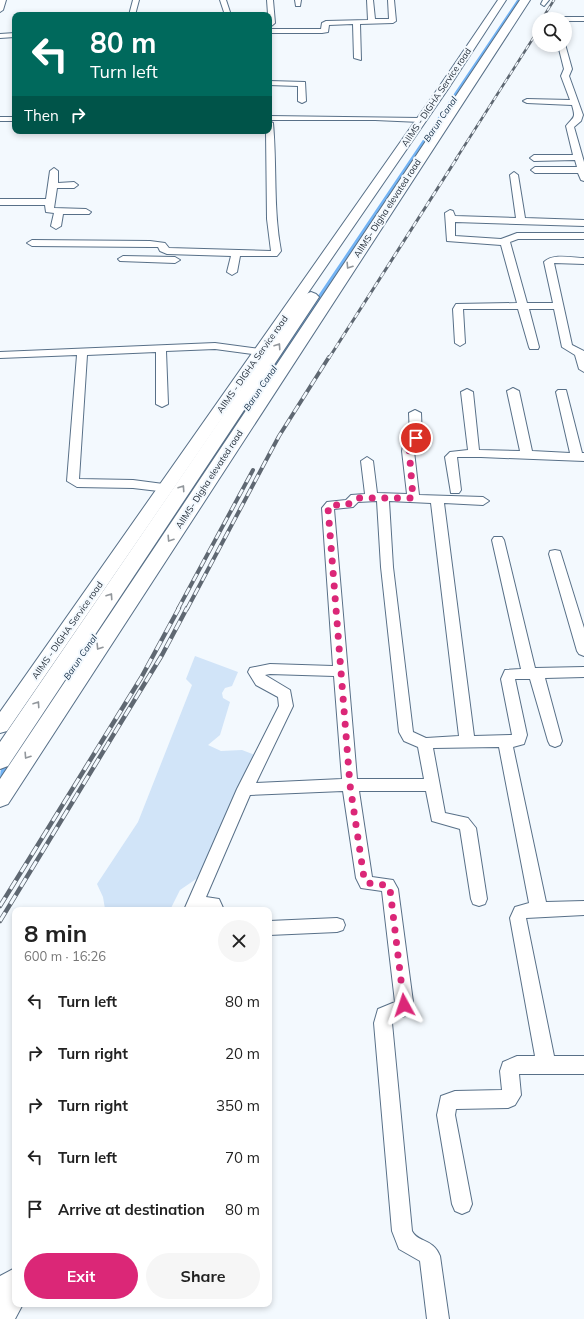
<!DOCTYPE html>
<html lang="en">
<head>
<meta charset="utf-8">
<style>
  :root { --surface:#fff; --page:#f6f6f6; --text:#222; --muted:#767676; --accent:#db2777 }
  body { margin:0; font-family:Mulish,sans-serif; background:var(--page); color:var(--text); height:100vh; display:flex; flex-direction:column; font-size:15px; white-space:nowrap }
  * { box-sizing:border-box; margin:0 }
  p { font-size:13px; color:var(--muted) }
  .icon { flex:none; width:22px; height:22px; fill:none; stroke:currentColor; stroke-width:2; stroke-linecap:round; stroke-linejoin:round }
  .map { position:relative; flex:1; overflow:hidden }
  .details { position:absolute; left:12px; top:907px; width:260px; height:400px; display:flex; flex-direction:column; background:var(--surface); border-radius:8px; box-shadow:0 2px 6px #0003 }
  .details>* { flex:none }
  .guide { position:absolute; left:12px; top:12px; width:260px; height:122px; border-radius:8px; box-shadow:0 2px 6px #0003; background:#00695c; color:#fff; overflow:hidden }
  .buttons { position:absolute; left:532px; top:12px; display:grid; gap:8px }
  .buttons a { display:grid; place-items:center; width:40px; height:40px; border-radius:50%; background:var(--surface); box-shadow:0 2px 6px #0003; font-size:20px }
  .pin { position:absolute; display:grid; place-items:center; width:34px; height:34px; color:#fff; margin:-17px; border:2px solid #fff; border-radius:50%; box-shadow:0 1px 4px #0007 }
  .me { position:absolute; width:44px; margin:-22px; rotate:355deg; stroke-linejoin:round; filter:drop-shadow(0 0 3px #0008) }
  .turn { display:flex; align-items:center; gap:14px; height:84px; padding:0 12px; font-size:18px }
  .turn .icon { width:52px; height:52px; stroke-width:2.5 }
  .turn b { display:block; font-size:28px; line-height:34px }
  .then { display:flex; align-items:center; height:38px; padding:0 12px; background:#0003; gap:8px; font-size:15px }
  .round { display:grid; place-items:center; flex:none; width:42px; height:42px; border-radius:21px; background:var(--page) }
  .overview { display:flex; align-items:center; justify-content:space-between; height:68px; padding:0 12px }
  h1 { font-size:24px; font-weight:700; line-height:30px }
  .action { display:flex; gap:8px; margin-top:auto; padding:8px 12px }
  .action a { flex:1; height:46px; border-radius:24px; background:var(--accent); color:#fff; font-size:16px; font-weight:700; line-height:46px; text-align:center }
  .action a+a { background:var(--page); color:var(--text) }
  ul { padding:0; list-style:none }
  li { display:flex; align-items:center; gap:12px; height:52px; padding:0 12px }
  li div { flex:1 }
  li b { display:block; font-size:15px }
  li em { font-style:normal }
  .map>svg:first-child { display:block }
  .green { fill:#d1e4f8 }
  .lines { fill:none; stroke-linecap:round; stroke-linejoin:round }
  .canal { fill:#72b3f4; fill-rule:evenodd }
  .minor-casing { stroke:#587088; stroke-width:2 }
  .major-casing { stroke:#587088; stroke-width:2 }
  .highway-casing { stroke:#587088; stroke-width:2 }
  .minor { fill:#fff; fill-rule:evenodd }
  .major { fill:#fff; fill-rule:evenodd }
  .highway { fill:#fff; fill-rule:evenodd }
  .rail-far3-casing { stroke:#5f6872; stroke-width:2.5 }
  .rail-far2-casing { stroke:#5f6872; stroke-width:3 }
  .rail-far1-casing { stroke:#5f6872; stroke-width:4 }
  .rail-casing { stroke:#5f6872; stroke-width:4.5 }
  .rail-far3 { stroke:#f3f9fe; stroke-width:1.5; stroke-dasharray:5; stroke-linecap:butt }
  .rail-far2 { stroke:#f3f9fe; stroke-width:2; stroke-dasharray:6; stroke-linecap:butt }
  .rail-far1 { stroke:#f3f9fe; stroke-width:2.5; stroke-dasharray:8; stroke-linecap:butt }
  .rail { stroke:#f3f9fe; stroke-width:3; stroke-dasharray:10; stroke-linecap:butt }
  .oneway { stroke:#92979c }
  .route { stroke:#db2777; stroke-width:7; stroke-dasharray:0 12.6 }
  .labels { text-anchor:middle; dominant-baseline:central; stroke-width:4; stroke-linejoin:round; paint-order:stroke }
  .far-street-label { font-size:9px; fill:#252f3a; stroke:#f3f9fe }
  .far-water-label { font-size:9px; font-style:italic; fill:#112c46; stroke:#f3f9fe }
</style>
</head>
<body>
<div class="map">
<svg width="584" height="1319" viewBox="0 0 584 1319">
  <rect width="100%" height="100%" fill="#f3f9fe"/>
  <path class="green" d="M195 656 238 672 232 686 225 688 222 693 223 698 230 702 220 735 208 745 221 751 242 750 255 755 199 877 180 890 170 910 105 909 103 897 97 884 138 822 192 685 186 679Z"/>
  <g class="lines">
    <path class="canal" d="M517 0H521L151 557H145L143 555 145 553Z
      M13 752 17 753 18 756 4 779 0 780C0 770 2 756 13 752Z"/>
    <g class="minor-casing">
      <path id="minor" d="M0 0H6L3 10 0 12Z
        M133 0H139L135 15H129Z
        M220 0H226L231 15H225Z
        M267 0H273L275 23 269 28Z
        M295 0H301L300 6H296Z
        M367 0H373L375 19H389L388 0H394L396 21 393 23 360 24 361 60 354 58 353 24 329 25 328 32 322 33H269V29H321L322 23 326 21 368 20Z
        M543 0H549L544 6 541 4Z
        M562 17H584V21H565V19H559Z
        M15 33V37L0 38V34Z
        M565 44 572 69 569 76 583 115 581 121 574 127 584 162V181L581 180 578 173H535L531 170 535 167H577L575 160 534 161 530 158 534 155H573L566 126C574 116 576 119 572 105L527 103 523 101 527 99 570 100 561 76 564 69 558 45Z
        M269 81 305 82 306 101 302 103 298 101V86L269 85Z
        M269 116 420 118 424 120 420 122 375 120H269Z
        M0 117H15V121H0Z
        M269 121 273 123C277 166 273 209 281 251L277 256H240L237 272 232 275 227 272 231 256 167 254 160 251 158 247H150L32 246 27 243 32 240 150 241 165 243 169 248 271 251 267 219 266 131H269Z
        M54 168 58 171V183L74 182 78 185 74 188H57L54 208 86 209 91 212 89 214H63L61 226 56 229 51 226 54 213 46 212 45 205H0V199H46L50 171Z
        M514 172 518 175 525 218 584 220V226L455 222V236L501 239 517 233H584V239H518L510 242 527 303H553L544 262C553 253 573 258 584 258V264L554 263 572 345 584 351V372L579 369 575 355 562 347 554 309H529L539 347 538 349H530L529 347 518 309H463L465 343 460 346 455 343 453 309 456 304 517 303 501 245 447 241 445 213 450 210 453 211 455 216 516 218 510 175Z
        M123 256 175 257 180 260 175 263 120 261 118 259Z
        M215 343 259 349 264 352 259 355 215 349 166 351 168 404 162 407 156 404V352L87 355 79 479 133 480 171 485 173 488 171 491 167 492 133 488 77 487 67 481 77 355 0 358V352Z
        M513 388 519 391 532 451 570 453 556 392 558 390H566L582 453H584V461L481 457H457L461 490 459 493H451L445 457 450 452 468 450 461 392 467 389 473 392 479 450 520 451 507 391Z
        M415 410 421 413 422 438 415 447 414 451 419 495 483 497 489 501 483 505 444 503 474 736 512 735 501 679 505 670 521 669 492 540 494 537H502L504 540 535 668 584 667V677L545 678 562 741 560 745 555 747 550 745 548 741 530 679H515L527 735 524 744 513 747 546 902 584 901V915L526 918 554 1056H584V1074H519L521 1095 515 1105 508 1108 456 1109 455 1115 472 1204 469 1211 462 1214 455 1211 452 1204 437 1115 441 1096 455 1091 502 1090 500 1071 503 1062 517 1056H535L510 918 515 907 529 903 499 747 433 748 445 813 468 818 476 828 487 899 485 904 479 906 473 904 471 899 460 829 432 821 426 791H359L372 877 393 880 398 889 413 1002 408 1015 392 1020V1023L412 1231C418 1243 433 1238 440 1256L449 1319H427L420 1261 399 1249 392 1231 374 1023 378 1009 395 1002 382 891 361 888 356 878 343 791 250 795 206 897 219 899 224 910H184L237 789 279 706 278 697 256 685 248 672 250 668 270 664 333 666 322 508 327 502 346 500 351 495 365 494 361 461 367 457 373 461 377 493 407 494 402 451 403 446 410 437 409 413ZM377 501 381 567 399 732 404 741 418 747 424 779H357L334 509 353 507 358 502ZM389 501 431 503 459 736 426 738 413 732 393 567ZM270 674 334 676 342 779 256 783 293 706 290 690 265 675Z
        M555 550 560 551 561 554 584 628V656L579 654 577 651 549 554 550 551Z
        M337 918 343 920 345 925 343 930 337 932 269 935V921Z
        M15 1268V1304H23L15 1319H0V1276Z"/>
    </g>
    <g class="major-casing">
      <path id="major" d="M498 0H506L448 89 7 731 0 733V712L439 87Z"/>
    </g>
    <g class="highway-casing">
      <path id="highway" d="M520 0H530L8 804 0 807V779Z
        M311 292 316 294 319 297 8 766 0 769V742L306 294Z"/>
    </g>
    <use href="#minor" class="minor"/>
    <use href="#major" class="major"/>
    <use href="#highway" class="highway"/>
    <g class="rail-far3-casing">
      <path id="rail-far3" d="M542 19 554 0
        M456 159 539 29"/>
    </g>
    <g class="rail-far2-casing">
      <path id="rail-far2" d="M329 358 457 158"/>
    </g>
    <g class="rail-far1-casing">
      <path id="rail-far1" d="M178 609 253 470
        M187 609 279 436 329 357"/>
    </g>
    <g class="rail-casing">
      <path id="rail" d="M0 906 141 678 179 608
        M0 921 162 655 187 608"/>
    </g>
    <use href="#rail-far3" class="rail-far3"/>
    <use href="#rail-far2" class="rail-far2"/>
    <use href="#rail-far1" class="rail-far1"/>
    <use href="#rail" class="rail"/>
  </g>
  <defs><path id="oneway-chevron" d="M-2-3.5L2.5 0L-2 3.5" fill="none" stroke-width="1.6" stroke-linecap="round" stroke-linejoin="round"/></defs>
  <g class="oneway">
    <use href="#oneway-chevron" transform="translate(349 266) rotate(123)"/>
    <use href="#oneway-chevron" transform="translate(278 346) rotate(-56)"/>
    <use href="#oneway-chevron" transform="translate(182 488) rotate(-56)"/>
    <use href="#oneway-chevron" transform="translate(170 539) rotate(123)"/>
    <use href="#oneway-chevron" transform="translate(110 596) rotate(-56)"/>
    <use href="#oneway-chevron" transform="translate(99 647) rotate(123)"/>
    <use href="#oneway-chevron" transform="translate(37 704) rotate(-56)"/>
    <use href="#oneway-chevron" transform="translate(27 756) rotate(123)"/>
  </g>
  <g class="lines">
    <path class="route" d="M404 1005 390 889 386 885 367 883 364 878 350 785 328 508 331 505H347L357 498H413L409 448 416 438"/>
  </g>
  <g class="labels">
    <g class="far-street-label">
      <text transform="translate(436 97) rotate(-56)">AIIMS - DIGHA Service road</text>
      <text transform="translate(387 208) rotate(-57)">AIIMS- Digha elevated road</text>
      <text transform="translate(252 364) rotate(-55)">AIIMS - DIGHA Service road</text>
      <text transform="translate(209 479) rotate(-57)">AIIMS- Digha elevated road</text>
      <text transform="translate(67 630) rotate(-55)">AIIMS - DIGHA Service road</text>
    </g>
    <g class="far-water-label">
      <text transform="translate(440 119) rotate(-56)">Barun Canal</text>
      <text transform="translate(260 388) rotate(-56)">Barun Canal</text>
      <text transform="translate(80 657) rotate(-56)">Barun Canal</text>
    </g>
  </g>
</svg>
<div class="buttons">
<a><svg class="icon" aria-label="search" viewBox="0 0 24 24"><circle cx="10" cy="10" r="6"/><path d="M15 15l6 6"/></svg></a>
</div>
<div class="pin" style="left:416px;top:438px;background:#d93025"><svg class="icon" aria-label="arrive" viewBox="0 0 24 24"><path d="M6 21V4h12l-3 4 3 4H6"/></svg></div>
<svg class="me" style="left:404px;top:1005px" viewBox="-20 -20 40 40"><path d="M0-17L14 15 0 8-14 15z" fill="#db2777" stroke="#fff" stroke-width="4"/></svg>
<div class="guide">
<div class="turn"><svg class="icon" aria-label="left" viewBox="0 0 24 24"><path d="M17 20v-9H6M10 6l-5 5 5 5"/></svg><div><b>80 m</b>Turn left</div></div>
<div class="then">Then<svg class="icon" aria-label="right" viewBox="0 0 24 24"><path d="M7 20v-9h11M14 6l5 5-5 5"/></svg></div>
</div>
<section class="details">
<div class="overview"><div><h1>8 min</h1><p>600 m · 16:26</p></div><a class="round"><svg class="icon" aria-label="close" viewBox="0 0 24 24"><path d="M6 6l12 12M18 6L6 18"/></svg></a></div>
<ul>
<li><svg class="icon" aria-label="left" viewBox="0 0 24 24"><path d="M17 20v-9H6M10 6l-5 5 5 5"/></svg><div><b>Turn left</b></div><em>80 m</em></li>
<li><svg class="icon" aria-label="right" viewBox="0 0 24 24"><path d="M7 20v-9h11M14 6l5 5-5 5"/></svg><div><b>Turn right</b></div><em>20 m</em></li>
<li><svg class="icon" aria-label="right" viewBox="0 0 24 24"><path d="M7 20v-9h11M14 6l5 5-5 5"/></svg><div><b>Turn right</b></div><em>350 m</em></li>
<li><svg class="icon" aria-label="left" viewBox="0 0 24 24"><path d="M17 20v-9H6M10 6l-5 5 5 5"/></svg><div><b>Turn left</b></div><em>70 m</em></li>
<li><svg class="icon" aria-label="arrive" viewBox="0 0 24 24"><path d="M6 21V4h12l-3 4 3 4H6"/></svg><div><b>Arrive at destination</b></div><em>80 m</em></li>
</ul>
<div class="action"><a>Exit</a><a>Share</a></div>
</section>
</div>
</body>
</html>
